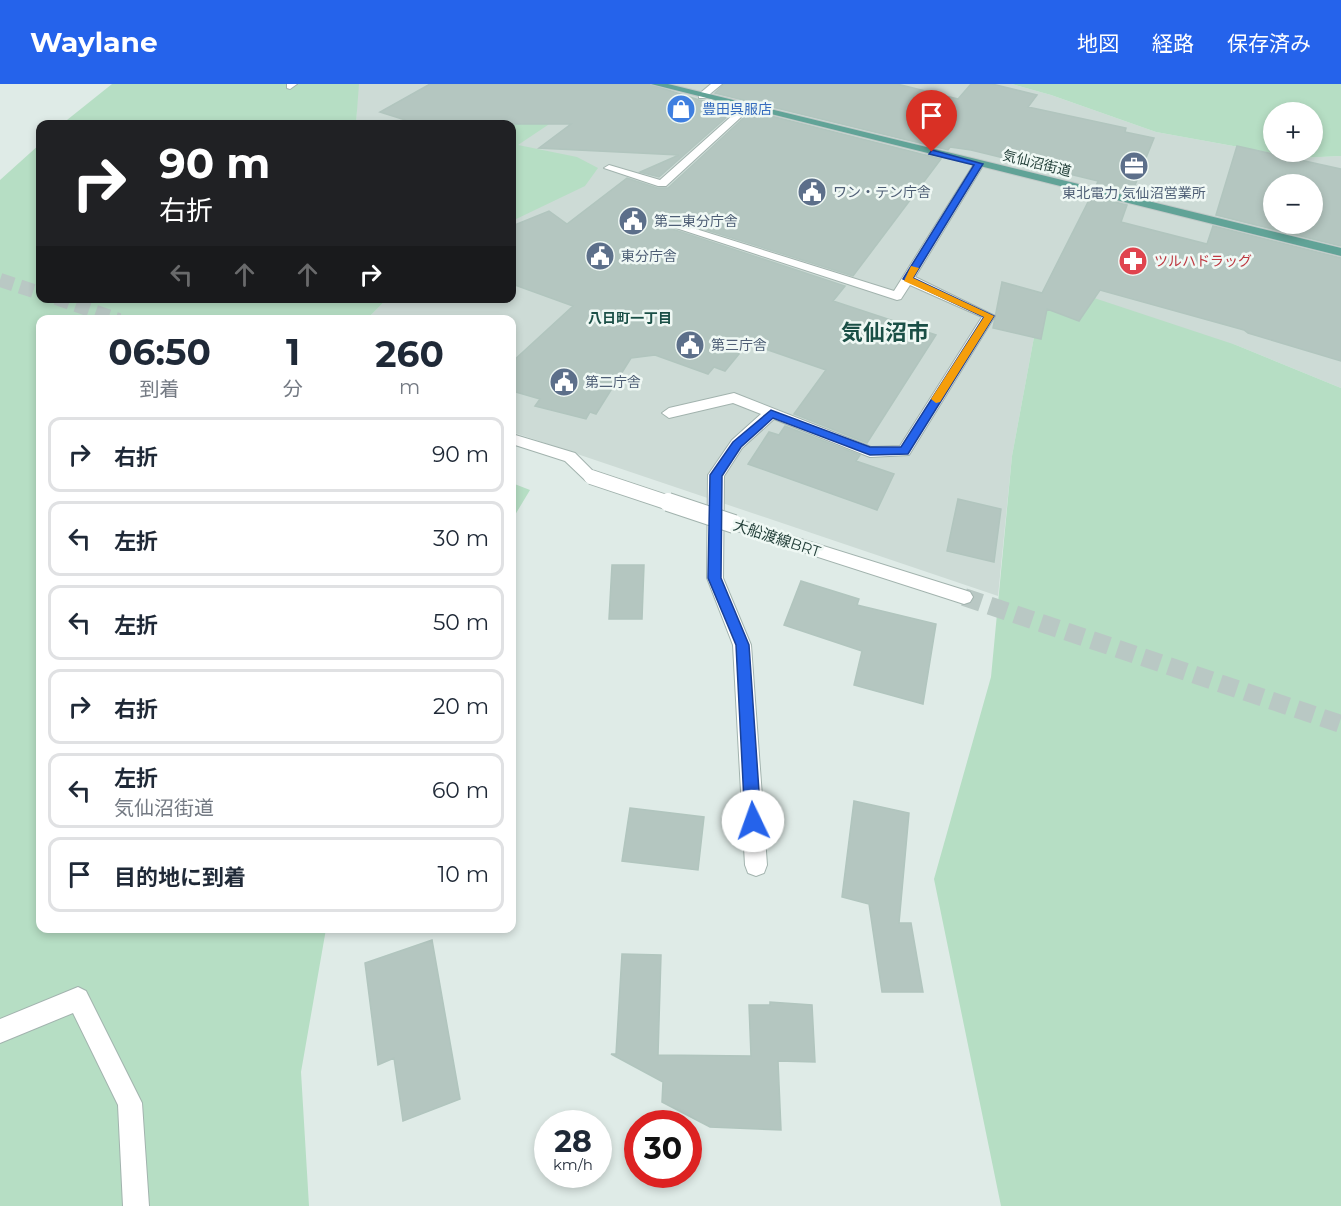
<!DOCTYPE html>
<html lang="ja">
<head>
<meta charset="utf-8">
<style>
  :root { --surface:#fff; --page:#f6f6f7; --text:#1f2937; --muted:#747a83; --line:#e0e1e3; --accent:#2563eb }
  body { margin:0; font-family:Montserrat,"Noto Sans JP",sans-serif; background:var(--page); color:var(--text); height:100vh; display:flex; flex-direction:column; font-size:22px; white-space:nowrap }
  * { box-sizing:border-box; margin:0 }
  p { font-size:20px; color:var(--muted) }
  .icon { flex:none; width:33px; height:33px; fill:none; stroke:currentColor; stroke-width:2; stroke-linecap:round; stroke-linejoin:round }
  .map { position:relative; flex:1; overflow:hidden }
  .sheet { position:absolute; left:36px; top:231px; width:480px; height:618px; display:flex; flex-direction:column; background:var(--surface); border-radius:12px; box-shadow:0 3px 9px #0003 }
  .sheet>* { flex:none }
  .top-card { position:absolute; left:36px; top:36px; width:480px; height:183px; border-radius:12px; box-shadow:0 3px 9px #0003; background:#202124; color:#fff; overflow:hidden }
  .tools { position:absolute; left:1263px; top:18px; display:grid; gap:12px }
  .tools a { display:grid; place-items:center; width:60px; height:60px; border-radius:50%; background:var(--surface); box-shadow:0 3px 9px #0003; font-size:30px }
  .speed { position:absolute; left:534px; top:1026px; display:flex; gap:12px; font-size:30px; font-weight:700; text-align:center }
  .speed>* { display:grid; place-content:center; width:78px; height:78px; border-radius:50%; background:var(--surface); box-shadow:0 3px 9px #0003; line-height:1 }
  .speed small { font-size:15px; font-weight:400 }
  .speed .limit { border:9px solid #d22; background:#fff; color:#111 }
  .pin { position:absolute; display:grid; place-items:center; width:51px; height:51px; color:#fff; margin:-62px -26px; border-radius:50% 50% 50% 0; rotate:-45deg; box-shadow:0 0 6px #0007 }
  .pin .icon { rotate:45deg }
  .me { position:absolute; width:66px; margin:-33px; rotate:357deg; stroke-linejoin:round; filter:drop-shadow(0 0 4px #0008) }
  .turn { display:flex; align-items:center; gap:21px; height:126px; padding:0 24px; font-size:27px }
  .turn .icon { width:78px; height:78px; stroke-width:2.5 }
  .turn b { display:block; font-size:42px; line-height:51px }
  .lanes { display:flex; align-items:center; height:57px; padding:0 24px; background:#0003; justify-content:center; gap:30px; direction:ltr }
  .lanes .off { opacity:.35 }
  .eta { display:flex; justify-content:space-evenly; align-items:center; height:102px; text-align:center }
  .eta b { font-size:36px; font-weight:700; line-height:42px }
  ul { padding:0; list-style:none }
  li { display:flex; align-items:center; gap:18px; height:75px; margin:0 12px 9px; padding:0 12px; border:3px solid var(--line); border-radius:12px }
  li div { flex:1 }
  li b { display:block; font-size:22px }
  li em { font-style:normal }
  header { display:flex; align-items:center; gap:36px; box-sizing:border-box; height:84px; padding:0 30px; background:var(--accent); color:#fff }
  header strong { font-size:28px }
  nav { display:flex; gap:33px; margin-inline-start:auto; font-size:21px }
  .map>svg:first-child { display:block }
  .built { fill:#cddbd6; fill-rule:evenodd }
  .green { fill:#b6dec4; fill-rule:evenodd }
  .building { fill:#b4c6c0; stroke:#b1c5be; stroke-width:1.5; fill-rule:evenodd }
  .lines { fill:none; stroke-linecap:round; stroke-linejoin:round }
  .minor-tunnel-far1 { stroke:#b9c8c4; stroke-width:14; stroke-dasharray:14 7; stroke-linecap:butt }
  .minor-tunnel { stroke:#b9c8c4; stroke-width:18; stroke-dasharray:18 9; stroke-linecap:butt }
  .minor-casing { stroke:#a2b3ae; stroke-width:2 }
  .major-casing { stroke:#c0c8c7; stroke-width:2 }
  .minor { fill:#fff; fill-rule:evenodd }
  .major { fill:#61a397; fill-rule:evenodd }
  .minor-bridge-far1-casing { stroke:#a2b3ae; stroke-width:16; stroke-linecap:butt }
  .minor-bridge-casing { stroke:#a2b3ae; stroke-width:20; stroke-linecap:butt }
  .minor-bridge-far1 { stroke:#fff; stroke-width:14 }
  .minor-bridge { stroke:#fff; stroke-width:18 }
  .route { fill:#2563eb; stroke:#184099; stroke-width:1.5 }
  .slow { fill:#f59e0b }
  .labels { text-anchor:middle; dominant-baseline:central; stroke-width:5; stroke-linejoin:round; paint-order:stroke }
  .far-shop-label { font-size:14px; fill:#366cbe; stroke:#eff8f4; text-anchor:start }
  .far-street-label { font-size:14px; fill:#1f3c36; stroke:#eff8f4 }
  .far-service-label { font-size:14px; fill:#4e5e75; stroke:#eff8f4; text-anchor:start }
  .far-health-label { font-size:14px; fill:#be3a42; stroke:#eff8f4; text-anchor:start }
  .far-neighbourhood-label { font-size:14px; font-weight:bold; fill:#1a4f46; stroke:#eff8f4 }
  .street-label { font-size:15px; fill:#1f3c36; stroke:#eff8f4 }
  .far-town-label { font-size:22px; font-weight:bold; fill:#1a4f46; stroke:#eff8f4 }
</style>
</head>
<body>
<header>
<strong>Waylane</strong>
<nav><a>地図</a><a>経路</a><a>保存済み</a></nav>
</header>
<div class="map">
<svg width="1341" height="1122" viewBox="0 0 1341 1122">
  <rect width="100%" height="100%" fill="#dfebe7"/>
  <path class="built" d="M358 0H1012L1051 11 1156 48 1299 74 1341 72V304L1236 261 1039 226 1012 372 998 512 512 348V236L367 235 387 215 512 214V40H356ZM1274 100H1312V140H1274Z"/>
  <path class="green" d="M112 0H359L356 40H62Z
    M573 0H609L518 61 577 73 598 84 585 102 512 137 510 40Z
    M1012 0H1341V72L1299 74 1156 48 1051 11ZM1274 28H1312V68H1274Z
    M40 60V214L387 215 367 235 40 236V844L326 845 301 988 309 1122H0V96Z
    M1070 206 1236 261 1341 304V1122H1001L934 795 991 593 1012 372 1039 226Z
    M512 399 530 406 512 436Z"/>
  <path class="building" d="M430 0H649L699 16 737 24 659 93 640 88 679 71 539 64 571 40H418L380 28Z
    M724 0H897L958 15 971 0H992L1037 11 1028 23 1126 44 1125 48 1154 54 1131 111 1096 102 1098 97 971 66 950 63 948 66 715 9Z
    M751 27 941 75 853 192 681 138 668 141 669 144 845 202 833 217 936 251 867 359 794 330 826 286 748 259 725 287 714 283 708 290 655 271 631 274 596 330 590 328 586 335 535 322 540 315 512 307V278L573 222 512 200V142L549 127 567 140 627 94 657 104H668Z
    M1237 62 1341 85V162L1216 131ZM1274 100H1312V140H1274Z
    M1091 112 1127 121 1121 138 1207 160 1213 142 1341 174V277L1248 249 1244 246 1100 206 1079 237 1047 225 1041 255 993 244 1002 198 1042 209Z
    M785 342 860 371 856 377 894 390 877 426 748 380 769 348 779 351Z
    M958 415 1001 425 994 478 947 467Z
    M612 481H644L642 535H609Z
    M801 497 859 515 857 521 936 540 923 620 854 601 862 567 784 541Z
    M854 717 909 729 899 839H911L923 908H882L869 820 842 813Z
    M630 724 704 733 698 786 622 777Z
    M432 856 460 1015 403 1037 394 974 378 981 365 879Z
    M622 870 661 871 658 971 751 972 749 921H770V918L812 921 815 978 778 977 781 1046 710 1043 662 1018 663 998 611 970H616Z"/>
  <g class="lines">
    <path class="minor-tunnel-far1" d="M0 196 40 209
      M56 214 119 236"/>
    <path class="minor-tunnel" d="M964 513 1341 640"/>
    <g class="minor-casing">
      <path id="minor" d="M287 0H297L290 5 287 4Z
        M711 0H722L705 14H699V10Z
        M744 21 752 23 666 102H658L604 84 609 81 660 96Z
        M979 77 984 80 915 193 995 232 909 371 870 373 774 335 742 364 724 392 723 494 751 561 767 781 764 789 756 792 748 789 745 781 733 561 707 494 708 391 732 356 761 330 733 319 669 334 662 329 669 324 734 309 871 363 900 362 982 233 910 201 901 215 897 216 670 142 680 140 894 207 974 80Z
        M512 350 575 369 599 393 591 399 586 397 565 377 512 360Z
        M734 434 964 506 970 508 973 513 970 518 964 520 728 444 726 440 728 436Z
        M78 903 86 907 142 1019 149 1122H123L118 1021 73 929 0 959V935Z"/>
    </g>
    <g class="major-casing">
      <path id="major" d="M651 0H668L1341 164V172Z"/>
    </g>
    <use href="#minor" class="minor"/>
    <use href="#major" class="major"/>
    <g class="minor-bridge-far1-casing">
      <path id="minor-bridge-far1" d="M591 393 672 420"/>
    </g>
    <g class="minor-bridge-casing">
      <path id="minor-bridge" d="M668 418 734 440"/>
    </g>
    <use href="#minor-bridge-far1" class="minor-bridge-far1"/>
    <use href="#minor-bridge" class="minor-bridge"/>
  </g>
  <path class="route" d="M932 66 983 80 913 194 994 232 908 370 870 371 773 334 741 363 722 392 721 494 749 561 761 737 758 743 753 745 747 743 745 737 736 561 708 494 710 391 733 358 771 326 870 363H901L984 233 903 195 974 81 929 70Z"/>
  <path class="slow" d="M911 182 919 184 913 194 994 232 940 318 936 319 931 315 984 233 904 197Z"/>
  <defs>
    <g id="shop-disc" transform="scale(1.5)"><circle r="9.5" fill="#3f7fe0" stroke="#eff8f4"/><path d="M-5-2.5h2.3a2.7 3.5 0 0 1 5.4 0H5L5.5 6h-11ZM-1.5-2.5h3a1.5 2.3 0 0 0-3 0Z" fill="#fff"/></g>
    <g id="office-disc" transform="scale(1.5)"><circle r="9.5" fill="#5c6f8a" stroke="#eff8f4"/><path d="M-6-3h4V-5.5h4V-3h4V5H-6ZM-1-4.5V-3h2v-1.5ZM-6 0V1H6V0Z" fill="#fff"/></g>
    <g id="civic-disc" transform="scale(1.5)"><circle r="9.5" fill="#5c6f8a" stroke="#eff8f4"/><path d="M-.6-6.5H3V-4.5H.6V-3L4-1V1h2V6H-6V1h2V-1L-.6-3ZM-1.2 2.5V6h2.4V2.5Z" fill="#fff"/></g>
    <g id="pharmacy-disc" transform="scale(1.5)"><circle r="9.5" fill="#e0444e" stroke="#eff8f4"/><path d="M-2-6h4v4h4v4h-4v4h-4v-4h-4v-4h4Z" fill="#fff"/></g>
  </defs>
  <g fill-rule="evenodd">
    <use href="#shop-disc" x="681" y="25"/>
    <use href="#office-disc" x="1134" y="82"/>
    <use href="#civic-disc" x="812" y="108"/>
    <use href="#civic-disc" x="633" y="137"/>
    <use href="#civic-disc" x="600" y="172"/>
    <use href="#pharmacy-disc" x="1133" y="177"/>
    <use href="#civic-disc" x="690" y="261"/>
    <use href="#civic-disc" x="564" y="298"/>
  </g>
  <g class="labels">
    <g class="far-shop-label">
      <text x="702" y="25">豊田呉服店</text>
    </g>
    <g class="far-street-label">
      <text transform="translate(1037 79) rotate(14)">気仙沼街道</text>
    </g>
    <g class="far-service-label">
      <text x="833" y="108">ワン・テン庁舎</text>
      <text x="1134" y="109" text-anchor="middle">東北電力 気仙沼営業所</text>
      <text x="654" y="137">第二東分庁舎</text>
      <text x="621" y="172">東分庁舎</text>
      <text x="711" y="261">第三庁舎</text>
      <text x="585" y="298">第二庁舎</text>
    </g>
    <g class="far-health-label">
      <text x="1154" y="177">ツルハドラッグ</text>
    </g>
    <g class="far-neighbourhood-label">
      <text x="630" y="234">八日町一丁目</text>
    </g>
    <g class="street-label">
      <text transform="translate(777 454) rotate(18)">大船渡線BRT</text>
    </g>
    <g class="far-town-label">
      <text x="885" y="248">気仙沼市</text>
    </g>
  </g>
</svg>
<div class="tools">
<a>+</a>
<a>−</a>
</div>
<div class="speed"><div>28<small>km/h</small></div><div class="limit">30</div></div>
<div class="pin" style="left:932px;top:68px;background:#d93025"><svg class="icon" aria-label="arrive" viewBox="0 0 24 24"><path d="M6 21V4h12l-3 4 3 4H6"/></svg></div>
<svg class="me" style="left:753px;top:737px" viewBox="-20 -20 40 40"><circle r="19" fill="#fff"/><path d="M0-13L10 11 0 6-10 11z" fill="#2563eb"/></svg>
<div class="top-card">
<div class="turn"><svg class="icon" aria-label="right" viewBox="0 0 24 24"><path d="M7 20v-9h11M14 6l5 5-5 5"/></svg><div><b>90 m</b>右折</div></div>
<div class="lanes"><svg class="icon off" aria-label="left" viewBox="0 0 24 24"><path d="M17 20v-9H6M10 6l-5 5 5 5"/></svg><svg class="icon off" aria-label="ahead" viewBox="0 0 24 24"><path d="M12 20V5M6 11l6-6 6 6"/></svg><svg class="icon off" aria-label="ahead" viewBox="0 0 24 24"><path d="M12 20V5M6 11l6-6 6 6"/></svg><svg class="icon" aria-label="right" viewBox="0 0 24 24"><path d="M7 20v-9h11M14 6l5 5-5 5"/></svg></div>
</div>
<section class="sheet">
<div class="eta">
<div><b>06:50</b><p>到着</p></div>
<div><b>1</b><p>分</p></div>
<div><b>260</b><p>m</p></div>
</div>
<ul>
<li><svg class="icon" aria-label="right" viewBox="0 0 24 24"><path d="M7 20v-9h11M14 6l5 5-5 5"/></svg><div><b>右折</b></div><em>90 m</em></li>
<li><svg class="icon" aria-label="left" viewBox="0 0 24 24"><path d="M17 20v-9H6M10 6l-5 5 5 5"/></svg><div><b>左折</b></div><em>30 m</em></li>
<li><svg class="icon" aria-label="left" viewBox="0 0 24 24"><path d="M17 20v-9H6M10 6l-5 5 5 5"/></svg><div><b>左折</b></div><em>50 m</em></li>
<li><svg class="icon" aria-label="right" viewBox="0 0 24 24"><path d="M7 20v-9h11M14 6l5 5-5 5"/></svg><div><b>右折</b></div><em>20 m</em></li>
<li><svg class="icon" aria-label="left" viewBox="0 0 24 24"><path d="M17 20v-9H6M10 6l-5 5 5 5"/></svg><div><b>左折</b><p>気仙沼街道</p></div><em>60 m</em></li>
<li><svg class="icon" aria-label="arrive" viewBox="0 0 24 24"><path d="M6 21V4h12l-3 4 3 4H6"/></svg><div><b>目的地に到着</b></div><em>10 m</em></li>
</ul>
</section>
</div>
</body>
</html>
